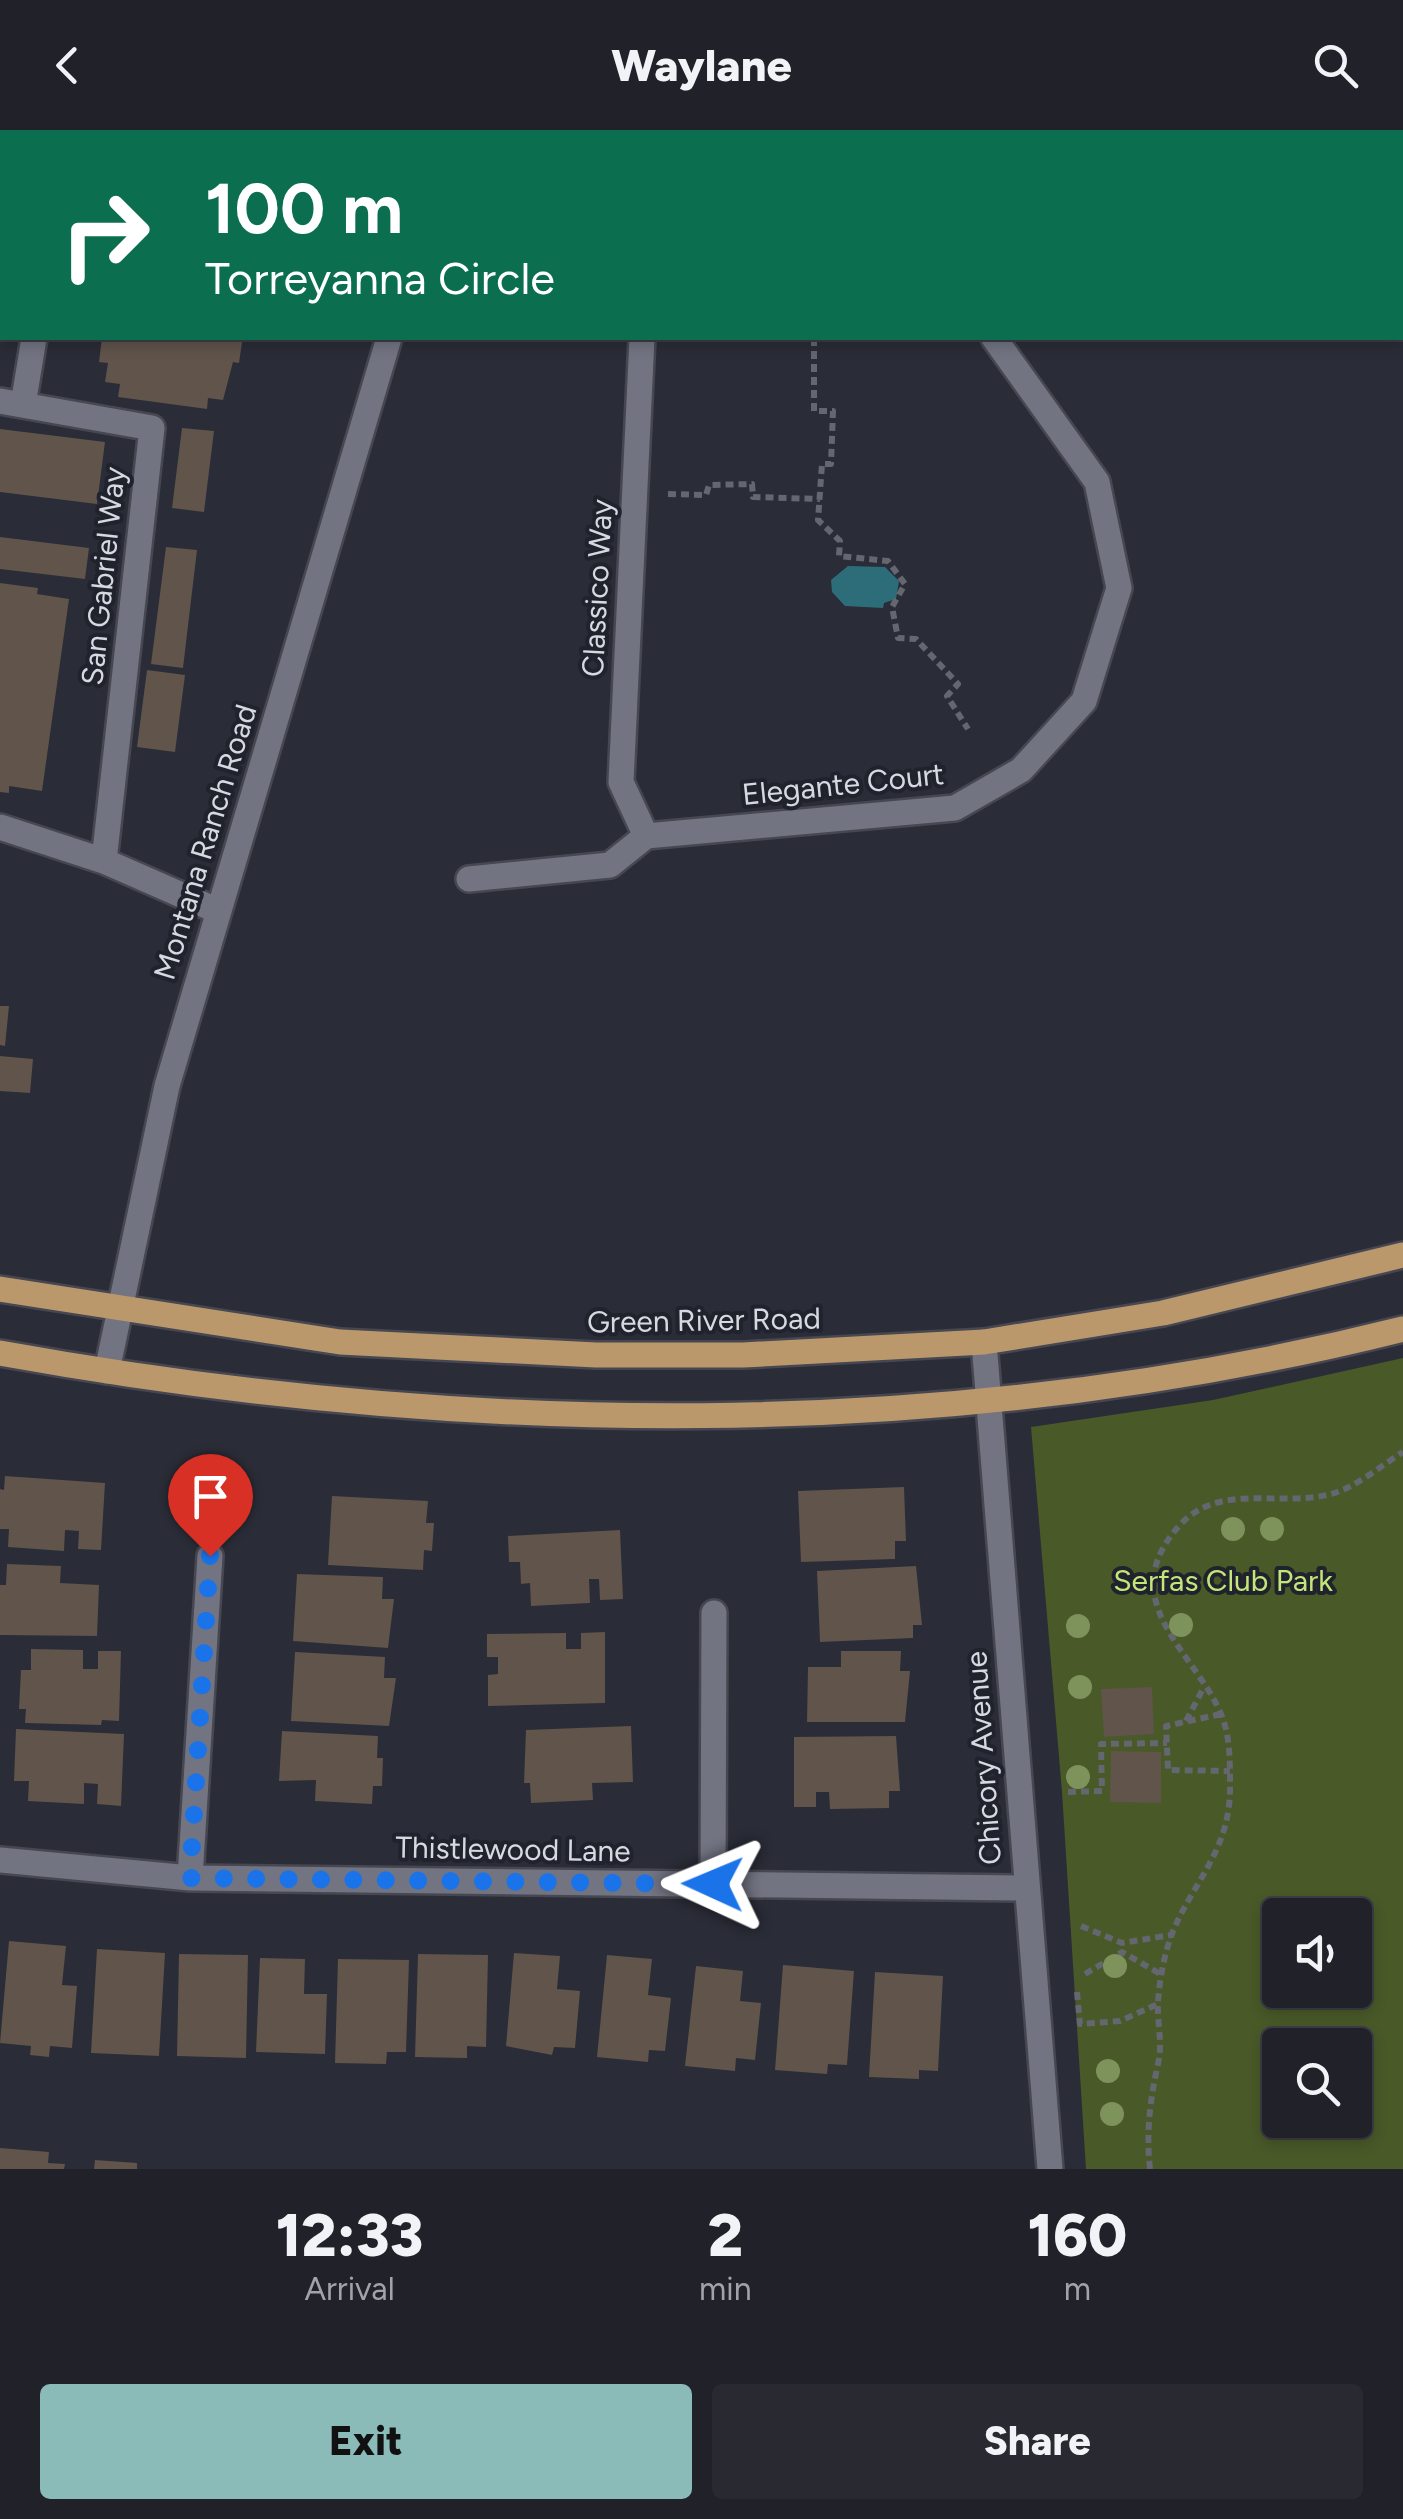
<!DOCTYPE html>
<html lang="en">
<head>
<meta charset="utf-8">
<style>
  :root { --surface:#202129; --page:#282931; --text:#f1f3f6; --muted:#a2a3a8; --line:#3d3e46; --accent:#8bbbb9 }
  body { margin:0; font-family:Figtree,sans-serif; background:var(--page); color:var(--text); height:100vh; display:flex; flex-direction:column; font-size:38px; white-space:nowrap }
  * { box-sizing:border-box; margin:0 }
  p { font-size:32px; color:var(--muted) }
  .icon { flex:none; width:55px; height:55px; fill:none; stroke:currentColor; stroke-width:2; stroke-linecap:round; stroke-linejoin:round }
  .map { position:relative; height:2039px; overflow:hidden }
  .drawer { display:flex; flex-direction:column; background:var(--surface); flex:1 }
  .drawer>* { flex:none }
  .banner { position:absolute; left:0px; top:0px; width:1405px; height:210px; box-shadow:0 5px 15px #0003,0 0 0 2px var(--line); background:#0b6e4f; color:#fff; overflow:hidden }
  .tools { position:absolute; left:1262px; top:1768px; display:grid; gap:20px }
  .tools a { display:grid; place-items:center; width:110px; height:110px; border-radius:10px; background:var(--surface); box-shadow:0 5px 15px #0003,0 0 0 2px var(--line); font-size:50px }
  .pin { position:absolute; display:grid; place-items:center; width:85px; height:85px; color:#fff; margin:-102px -42px; border-radius:50% 50% 50% 0; rotate:-45deg; box-shadow:0 0 10px #0007 }
  .pin .icon { rotate:45deg }
  .me { position:absolute; width:110px; margin:-55px; rotate:271deg; stroke-linejoin:round; filter:drop-shadow(0 0 8px #0008) }
  .turn { display:flex; align-items:center; gap:35px; height:210px; padding:0 40px; font-size:45px }
  .turn .icon { width:130px; height:130px; stroke-width:2.5 }
  .turn b { display:block; font-size:70px; line-height:85px }
  .eta { display:flex; justify-content:space-evenly; align-items:center; height:170px; text-align:center }
  .eta b { font-size:60px; font-weight:800; line-height:70px }
  .action { display:flex; gap:20px; margin-top:auto; padding:20px 40px }
  .action a { flex:1; height:115px; border-radius:10px; background:var(--accent); color:#111; font-size:40px; font-weight:800; line-height:115px; text-align:center }
  .action a+a { background:var(--page); color:var(--text) }
  header { display:flex; justify-content:space-between; align-items:center; height:130px; padding:0 40px; background:var(--surface); font-size:45px; font-weight:800 }
  .map>svg:first-child { display:block }
  .green { fill:#495928; fill-rule:evenodd }
  .water { fill:#2d6d79 }
  .building { fill:#60544b }
  .lines { fill:none; stroke-linecap:round; stroke-linejoin:round }
  .minor-casing { stroke:#464750; stroke-width:30 }
  .tertiary-casing { stroke:#464750; stroke-width:30 }
  .primary-casing { stroke:#464750; stroke-width:30 }
  .path { stroke:#646670; stroke-width:6; stroke-dasharray:8 5; stroke-linecap:butt }
  .minor { stroke:#727482; stroke-width:25 }
  .tertiary { stroke:#727482; stroke-width:25 }
  .primary { stroke:#bb976c; stroke-width:25 }
  .tree { fill:#7e925b }
  .route { stroke:#1a73e8; stroke-width:18; stroke-dasharray:0 32.4 }
  .labels { text-anchor:middle; dominant-baseline:central; stroke-width:8; stroke-linejoin:round; paint-order:stroke }
  .street-label { font-size:30px; fill:#d7d9e0; stroke:#20222d }
  .park-label { font-size:30px; fill:#c3e679; stroke:#20222d }
</style>
</head>
<body>
<header><svg class="icon" aria-label="back" viewBox="0 0 24 24"><path d="M15 5l-7 7 7 7"/></svg>Waylane<svg class="icon" aria-label="search" viewBox="0 0 24 24"><circle cx="10" cy="10" r="6"/><path d="M15 15l6 6"/></svg></header>
<div class="map">
<svg width="1403" height="2039" viewBox="0 0 1403 2039">
  <rect width="100%" height="100%" fill="#2a2c37"/>
  <path class="green" d="M1403 1228V2039H1086L1062 1662 1031 1297 1213 1270ZM1280 1785H1355V1860H1280ZM1280 1915H1355V1990H1280Z"/>
  <path class="water" d="M848 436 885 437 899 451 896 469 884 473 883 478 845 476 832 462 831 450Z"/>
  <path class="building" d="M102 208H224L242 212 239 233 233 232 223 270 208 268 207 279 118 267 120 254 105 252 108 233 99 232Z
    M182 298 214 301 204 382 172 378Z
    M0 299 105 312 97 374 0 362Z
    M0 407 89 418 85 449 0 439Z
    M166 417 197 420 183 538 151 534Z
    M0 453 38 458 37 464 69 469 42 661 9 656V663L0 662Z
    M147 540 185 545 175 622 137 617Z
    M0 876H9L5 916 0 915Z
    M0 926 33 929 30 963 0 961Z
    M5 1346 105 1353 101 1420 78 1419 79 1401 65 1400 64 1421 8 1417 9 1399H0V1359L4 1360Z
    M904 1357 906 1411H895V1429L801 1432 798 1361Z
    M332 1366 428 1371 426 1393H434L432 1421 424 1420 423 1440 328 1435Z
    M620 1400 623 1469 600 1470 599 1449H589L590 1473 531 1476 530 1453 521 1454 520 1432H509L508 1406Z
    M7 1434 61 1436 60 1453 99 1455 97 1506 0 1505V1455H6Z
    M916 1436 922 1495H913V1508L820 1512 817 1441Z
    M297 1444 383 1447 382 1469H394L388 1518 293 1511Z
    M605 1502V1573L488 1576V1545L498 1544V1527H487V1504L566 1503V1519H581V1503Z
    M31 1519 83 1520V1539H98V1521H121L119 1591 102 1590 101 1595 25 1593 26 1579H19L21 1540H31Z
    M841 1521H901L900 1541H910L905 1592H807L808 1537H841Z
    M295 1522 385 1527 384 1548H396L389 1596 291 1591Z
    M1152 1557 1154 1604 1104 1607 1101 1559Z
    M631 1596 633 1652 592 1653 593 1670 531 1673 530 1653H524L526 1600Z
    M16 1599 124 1604 121 1676 97 1674 98 1654 84 1653V1674L28 1671 29 1651H14Z
    M282 1601 378 1606 377 1628H383L382 1656H373L372 1674 315 1671 316 1650 279 1651Z
    M896 1606 900 1661H889V1678L830 1679 829 1662H816V1677H794V1607Z
    M1111 1621 1161 1622V1673L1110 1672Z
    M9 1811 66 1816 62 1855 77 1856 72 1918 50 1916 49 1927 30 1925 31 1916 0 1913Z
    M97 1819 165 1823 159 1926 91 1923Z
    M514 1823 560 1826 557 1859 580 1861 575 1918 554 1917 552 1925 506 1916Z
    M179 1824 248 1825 246 1928 177 1926Z
    M418 1824 488 1825 486 1917 467 1916V1928L415 1927Z
    M607 1825 652 1829 648 1865 671 1868 665 1921 649 1920 648 1932 597 1927Z
    M260 1828 305 1829 304 1864H327L325 1924 256 1922Z
    M338 1829 409 1830 406 1922H387L386 1934 335 1933Z
    M783 1835 854 1841 847 1935 828 1934 827 1944 775 1940Z
    M696 1836 743 1841 740 1871 761 1873 755 1930 736 1928 735 1941 685 1936Z
    M875 1842 943 1846 938 1941 919 1940V1949L869 1947Z
    M0 2018 49 2022 48 2033 65 2034 64 2039H0Z
    M95 2030 137 2033V2039H94Z"/>
  <g class="lines">
    <g class="minor-casing">
      <path id="minor" d="M528 0 536 2
        M875 0 876 2
        M66 2V0
        M677 2 678 0
        M642 208 621 652 646 706
        M0 271 152 298 104 731
        M23 275 34 208
        M0 697 104 731 218 781
        M646 706 955 678 1021 640 1084 571 1119 458 1097 352 994 208
        M469 749 610 735 646 706
        M984 1212 1050 2039
        M0 1730 190 1748 1025 1758
        M190 1748 210 1426
        M713 1754 714 1483"/>
    </g>
    <g class="tertiary-casing">
      <path id="tertiary" d="M450 2 451 0
        M107 1241 167 956 389 208"/>
    </g>
    <g class="primary-casing">
      <path id="primary" d="M0 1159 340 1212 596 1225H743L984 1212 1163 1183 1403 1125
        M0 1223C464 1307 944 1314 1403 1199"/>
    </g>
    <path class="path" d="M814 208V281H833L831 334H822L818 390 840 411 839 426 888 431 905 454 892 477 898 508 916 509 958 554 947 566 968 599
      M668 364 706 365 709 355 752 354 753 367 820 369
      M1221 1584 1166 1596 1168 1640 1230 1641
      M1186 1591 1204 1557
      M1068 1662 1102 1661 1101 1614 1167 1613
      M1081 1796 1122 1813 1171 1805
      M1085 1844 1122 1822 1162 1845
      M1077 1862 1080 1894 1120 1891 1158 1874
      M1150 2039C1146 2002 1150 1970 1158 1934 1163 1914 1157 1893 1158 1873 1159 1852 1164 1826 1171 1806 1193 1750 1232 1721 1230 1652 1230 1630 1230 1605 1221 1584 1195 1522 1112 1471 1179 1396 1219 1351 1280 1378 1331 1364 1355 1358 1382 1335 1403 1322"/>
    <use href="#minor" class="minor"/>
    <use href="#tertiary" class="tertiary"/>
    <use href="#primary" class="primary"/>
  </g>
  <g class="tree">
    <circle cx="1233" cy="1399" r="12"/>
    <circle cx="1272" cy="1399" r="12"/>
    <circle cx="1181" cy="1495" r="12"/>
    <circle cx="1078" cy="1496" r="12"/>
    <circle cx="1080" cy="1557" r="12"/>
    <circle cx="1078" cy="1647" r="12"/>
    <circle cx="1115" cy="1836" r="12"/>
    <circle cx="1108" cy="1941" r="12"/>
    <circle cx="1112" cy="1984" r="12"/>
  </g>
  <g class="lines">
    <path class="route" d="M210 1426 190 1748 713 1754"/>
  </g>
  <g class="labels">
    <g class="street-label">
      <text transform="translate(103 446) rotate(-84)">San Gabriel Way</text>
      <text transform="translate(597 458) rotate(-87)">Classico Way</text>
      <text transform="translate(843 654) rotate(-6)">Elegante Court</text>
      <text transform="translate(205 712) rotate(-73)">Montana Ranch Road</text>
      <text transform="translate(704 1190) rotate(-1)">Green River Road</text>
      <text transform="translate(983 1628) rotate(-94)">Chicory Avenue</text>
      <text transform="translate(513 1719) rotate(1)">Thistlewood Lane</text>
    </g>
    <g class="park-label">
      <text x="1223" y="1450">Serfas Club Park</text>
    </g>
  </g>
</svg>
<div class="tools">
<a><svg class="icon" aria-label="sound" viewBox="0 0 24 24"><path d="M4 9h4l5-4v14l-5-4H4zM17 9q2 3 0 6"/></svg></a>
<a><svg class="icon" aria-label="search" viewBox="0 0 24 24"><circle cx="10" cy="10" r="6"/><path d="M15 15l6 6"/></svg></a>
</div>
<div class="pin" style="left:210px;top:1426px;background:#d93025"><svg class="icon" aria-label="arrive" viewBox="0 0 24 24"><path d="M6 21V4h12l-3 4 3 4H6"/></svg></div>
<svg class="me" style="left:713px;top:1754px" viewBox="-20 -20 40 40"><path d="M0-17L14 15 0 8-14 15z" fill="#1a73e8" stroke="#fff" stroke-width="4"/></svg>
<div class="banner">
<div class="turn"><svg class="icon" aria-label="right" viewBox="0 0 24 24"><path d="M7 20v-9h11M14 6l5 5-5 5"/></svg><div><b>100 m</b>Torreyanna Circle</div></div>
</div>
</div>
<section class="drawer">
<div class="eta">
<div><b>12:33</b><p>Arrival</p></div>
<div><b>2</b><p>min</p></div>
<div><b>160</b><p>m</p></div>
</div>
<div class="action"><a>Exit</a><a>Share</a></div>
</section>
</body>
</html>
